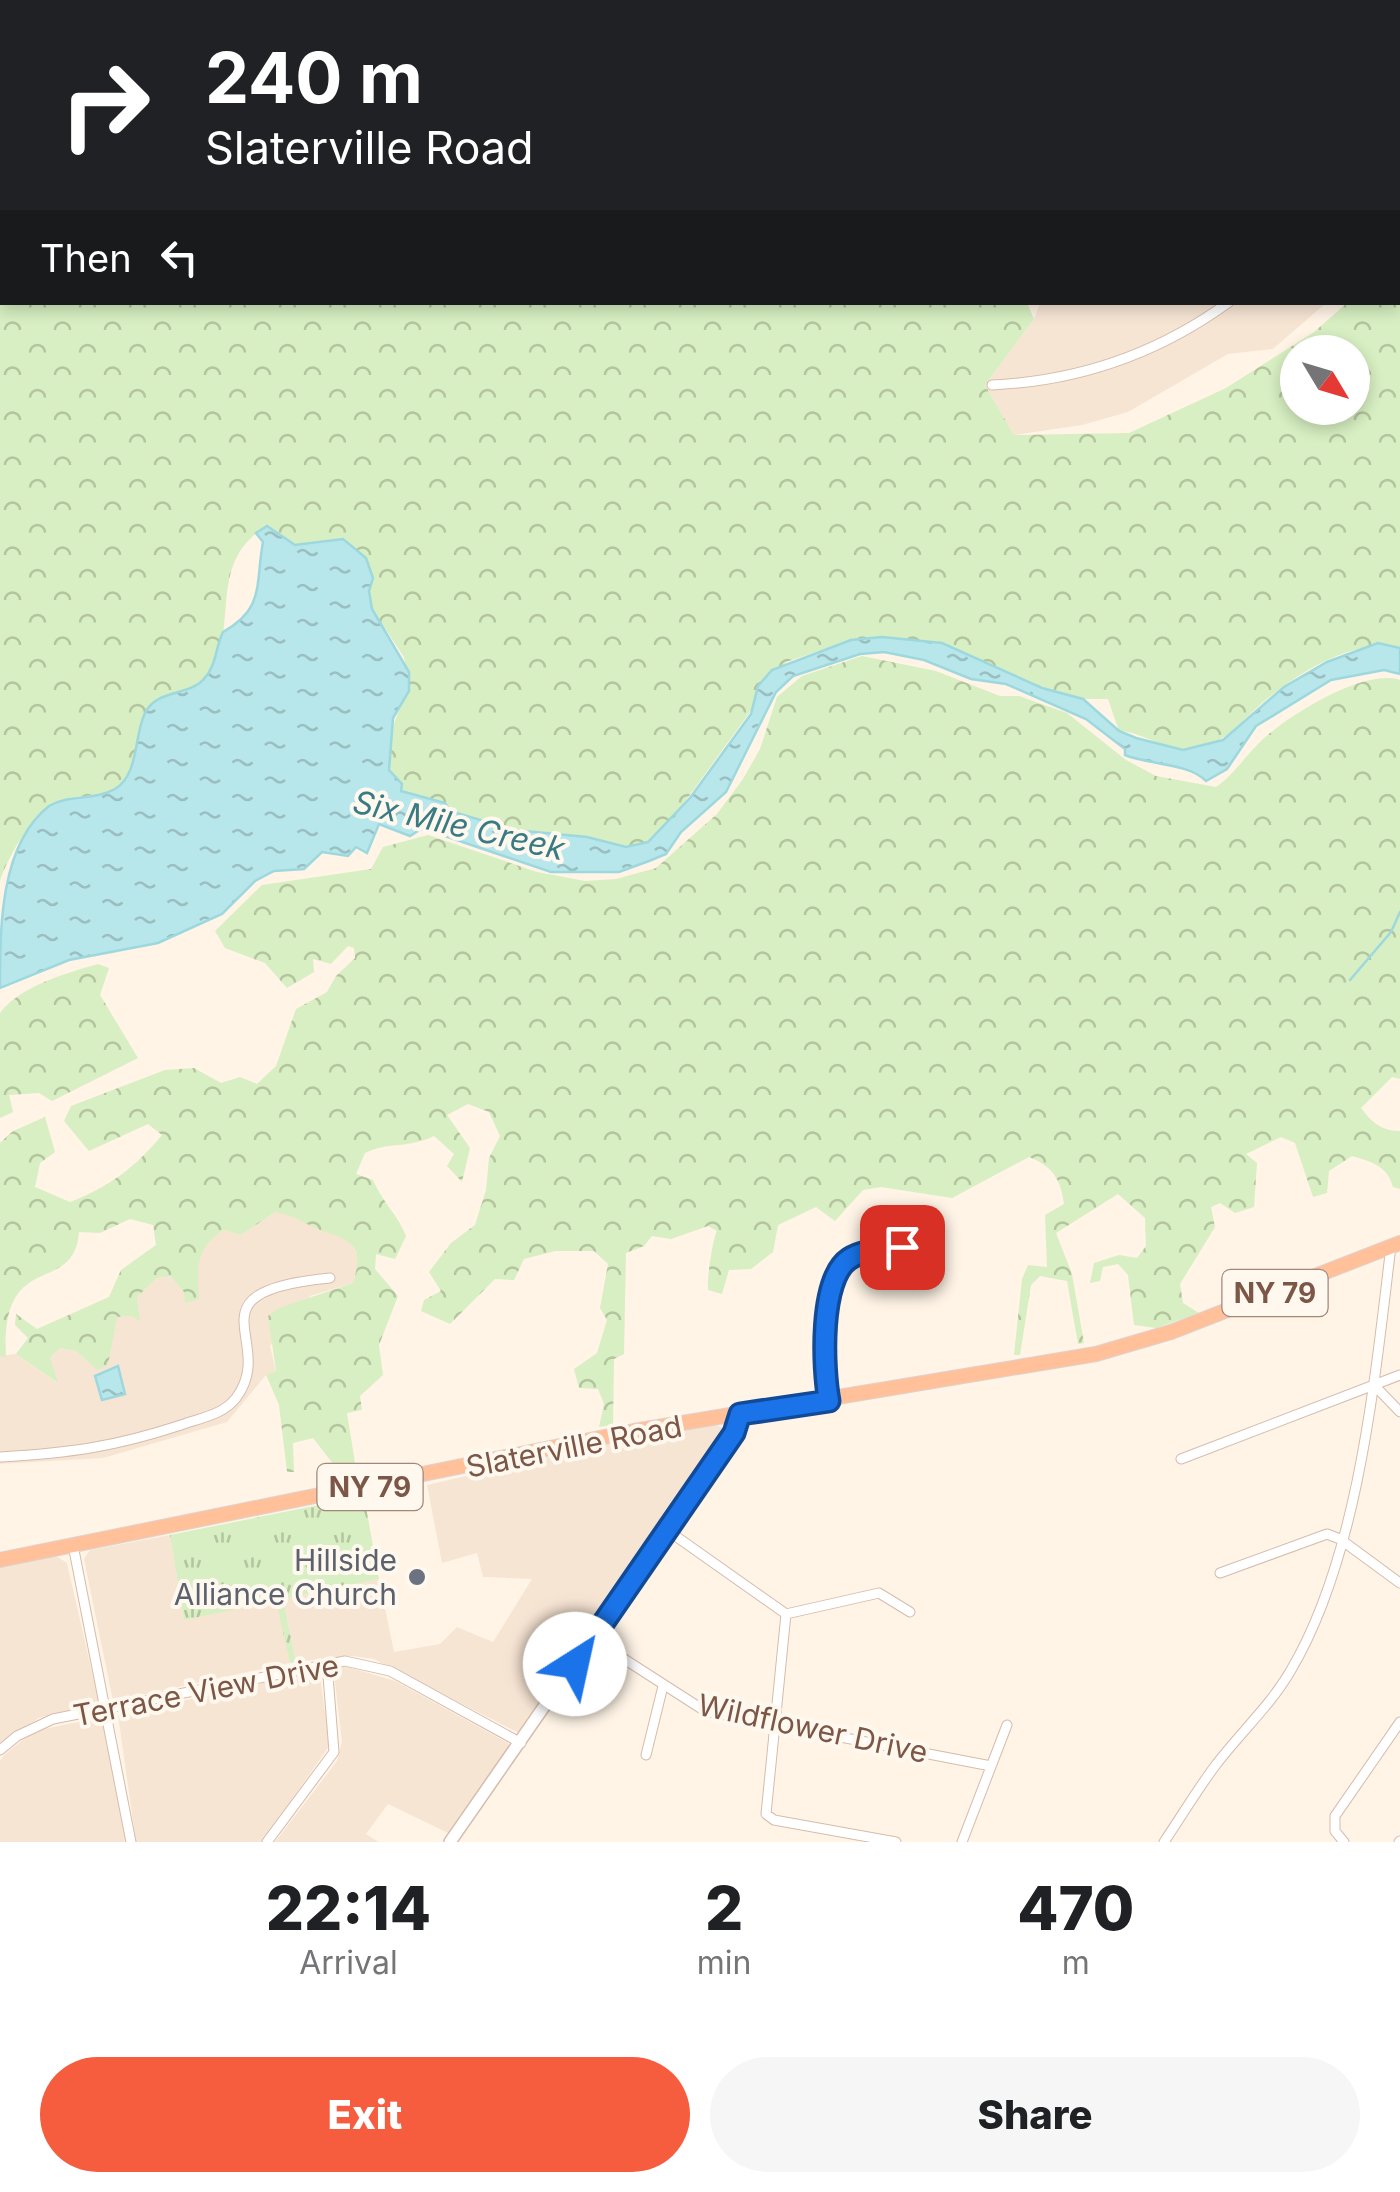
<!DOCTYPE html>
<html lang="en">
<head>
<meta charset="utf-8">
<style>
  :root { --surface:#fff; --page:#f6f6f6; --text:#202124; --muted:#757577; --accent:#f65c3e }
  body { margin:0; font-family:Inter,sans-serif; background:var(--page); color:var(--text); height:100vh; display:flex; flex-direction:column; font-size:38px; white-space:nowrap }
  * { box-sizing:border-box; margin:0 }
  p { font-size:32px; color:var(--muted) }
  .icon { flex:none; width:55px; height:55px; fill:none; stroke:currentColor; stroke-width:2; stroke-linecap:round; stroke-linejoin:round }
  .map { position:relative; height:1842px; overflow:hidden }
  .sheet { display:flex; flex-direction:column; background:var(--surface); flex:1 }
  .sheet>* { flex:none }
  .banner { position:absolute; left:0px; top:0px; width:1400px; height:305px; box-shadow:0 5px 15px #0003; background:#202124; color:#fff; overflow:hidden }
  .needle { width:65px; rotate:128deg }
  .buttons { position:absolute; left:1280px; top:335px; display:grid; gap:20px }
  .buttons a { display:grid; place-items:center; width:90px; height:90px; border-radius:50%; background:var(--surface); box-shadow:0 5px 15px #0003; font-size:50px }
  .pin { position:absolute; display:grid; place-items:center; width:85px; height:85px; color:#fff; margin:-42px; border-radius:20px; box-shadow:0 5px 15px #0006 }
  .me { position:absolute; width:110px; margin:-55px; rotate:35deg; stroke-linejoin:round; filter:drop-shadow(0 0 8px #0008) }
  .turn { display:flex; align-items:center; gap:35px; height:210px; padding:0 40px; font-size:45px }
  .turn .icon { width:130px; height:130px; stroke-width:2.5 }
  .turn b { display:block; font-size:70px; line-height:85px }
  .then { display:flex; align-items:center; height:95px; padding:0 40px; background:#0003; gap:20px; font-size:38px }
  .eta { display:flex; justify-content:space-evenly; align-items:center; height:170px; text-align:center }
  .eta b { font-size:60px; font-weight:800; line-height:70px }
  .button { display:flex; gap:20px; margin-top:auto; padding:20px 40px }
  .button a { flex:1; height:115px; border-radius:60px; background:var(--accent); color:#fff; font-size:40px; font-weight:800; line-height:115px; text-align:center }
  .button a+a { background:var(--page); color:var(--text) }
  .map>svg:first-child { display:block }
  .residential { fill:#f7e5d4 }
  .forest { fill:url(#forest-crowns); fill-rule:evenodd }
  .park { fill:url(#park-tufts) }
  .water { fill:url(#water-ripples); stroke:#9dd8de; stroke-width:2.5 }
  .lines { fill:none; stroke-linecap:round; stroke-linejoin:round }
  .stream { stroke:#9dd8de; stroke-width:2.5 }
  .minor-casing { stroke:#d5bcad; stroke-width:11 }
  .tertiary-casing { stroke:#d5bcad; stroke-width:14 }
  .trunk-casing { stroke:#ddd3cf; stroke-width:16 }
  .minor { stroke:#fff; stroke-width:9 }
  .tertiary { stroke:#fff; stroke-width:11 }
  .trunk { stroke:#ffc09a; stroke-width:14 }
  .route-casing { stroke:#114b97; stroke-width:25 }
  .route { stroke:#1a73e8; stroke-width:18 }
  .worship-dot { fill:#6b7280; stroke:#fff8ef; stroke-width:4 }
  .labels { text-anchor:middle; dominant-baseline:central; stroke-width:8; stroke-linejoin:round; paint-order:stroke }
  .shield { fill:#fff8ef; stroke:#a38779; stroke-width:2.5 }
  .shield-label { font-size:28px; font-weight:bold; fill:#7c5747 }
  .street-label { font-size:30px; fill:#7c5747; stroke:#fff8ef }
  .worship-label { font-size:30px; fill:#5b616d; stroke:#fff8ef; text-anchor:end }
  .water-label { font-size:32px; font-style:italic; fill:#387b83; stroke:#fff8ef }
</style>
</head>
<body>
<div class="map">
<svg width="1400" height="1842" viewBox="0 0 1400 1842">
  <defs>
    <pattern id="forest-crowns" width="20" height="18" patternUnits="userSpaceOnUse" patternTransform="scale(2.5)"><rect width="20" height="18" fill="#d7efc2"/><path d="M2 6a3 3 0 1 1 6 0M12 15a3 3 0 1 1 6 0" fill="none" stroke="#b3c49f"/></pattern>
    <pattern id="park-tufts" width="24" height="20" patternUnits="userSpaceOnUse" patternTransform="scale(2.5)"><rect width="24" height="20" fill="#d7efc2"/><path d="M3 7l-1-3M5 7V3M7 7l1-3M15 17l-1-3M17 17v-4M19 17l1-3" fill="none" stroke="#b3c49f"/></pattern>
    <pattern id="water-ripples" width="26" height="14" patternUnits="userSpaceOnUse" patternTransform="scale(2.5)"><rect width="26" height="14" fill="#b8e7eb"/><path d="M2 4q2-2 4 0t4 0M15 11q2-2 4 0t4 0" fill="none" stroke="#9bbec0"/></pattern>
  </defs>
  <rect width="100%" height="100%" fill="#fff4e6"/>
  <path class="residential" d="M1214 0H1400L1398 244V2Z
    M1040 303H1326L1273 349 1228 354 1128 412 1082 425 1014 435 985 385 1034 319Z
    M275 1212 297 1215 313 1227 336 1232 353 1245 359 1261 353 1283 310 1296 270 1346 276 1372 266 1375 227 1422 103 1458 0 1464V1356L16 1354 56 1382 50 1358 60 1348 76 1351 97 1370 117 1317 132 1316 139 1321 137 1297 157 1278 169 1275 184 1292 196 1260 211 1238 224 1230 241 1235Z
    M716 1425 724 1428 725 1436 519 1733 374 1659 352 1656 296 1662 283 1599 379 1579 394 1652 440 1644 457 1627 493 1642 532 1579 483 1577 477 1553 442 1563 427 1485 618 1441Z
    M170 1535 184 1620 277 1600 290 1663 113 1701 84 1559 90 1550Z
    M56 1556 67 1563 99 1703 39 1718 0 1743V1567Z
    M348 1667 395 1681 508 1743 509 1749 448 1833 388 1804 366 1834 379 1842H275L337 1761 342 1741 334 1674 337 1668Z
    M319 1671 330 1745 262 1842H136L118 1715Z
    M102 1717 126 1842H0V1761L4 1755 34 1731Z"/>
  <path class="forest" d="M0 0H11L2 2V302L1027 303 1034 319 985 385 1014 435 1129 433 1226 388 1314 332 1347 303 1398 302 1400 254V648C1353 637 1296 674 1261 704 1240 722 1228 741 1199 748 1168 755 1146 732 1119 731L1108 699H1083L1042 688 942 643 882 637 851 640 786 662 668 825 649 842 626 847 587 837 498 827 400 791C379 761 391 721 409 691L404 657 372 609 366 558 343 539 295 545 267 526C204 563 242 631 207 677 193 695 162 689 148 710 134 731 140 771 117 787 102 798 82 794 65 799 36 808 9 853 0 881ZM1298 352H1352V408H1298Z
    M862 656 936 671 1000 696H1019L1067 713 1126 760 1156 776 1216 787C1235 774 1244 757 1260 742 1287 716 1364 668 1400 680V1079L1392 1077 1361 1108C1371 1122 1383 1132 1400 1131V1189L1393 1187C1388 1166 1370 1161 1352 1156L1329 1171 1327 1193 1313 1197 1295 1143 1281 1137 1246 1154 1257 1163 1254 1207 1235 1213 1220 1203 1211 1207 1215 1227 1180 1284 1183 1303 1199 1313 1156 1328 1134 1325 1128 1275 1118 1264 1103 1267 1100 1281 1090 1283 1094 1263 1119 1255 1137 1258 1146 1246 1145 1218 1118 1194 1056 1233 1072 1274 1084 1343 1078 1344 1067 1281 1040 1276 1031 1285 1020 1355H1014L1022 1279 1028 1265 1047 1267 1045 1215 1064 1204C1061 1179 1052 1166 1029 1157L952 1198 881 1187 863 1190 835 1221 816 1207 778 1225 773 1252 751 1269 729 1270 722 1294 708 1290C707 1279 712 1241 717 1231L708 1226 671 1239 652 1236 644 1246 626 1253 624 1354 614 1359 613 1425 599 1427 604 1404 598 1389 579 1388 574 1369 597 1353 607 1320 600 1308 608 1264 594 1251H555L524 1259 514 1280 495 1279 450 1324 421 1311 424 1300 441 1291 429 1272 451 1243 475 1225 486 1190 489 1158 500 1136 489 1112 468 1104 447 1115 470 1148 462 1182 447 1166 454 1154 434 1136C407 1149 391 1141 365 1153L356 1174 373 1180C382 1202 398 1215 406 1236L395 1259 376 1254 375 1269 398 1296 379 1345 383 1375 360 1396 362 1410 347 1413 355 1463 341 1474 313 1438 293 1443 294 1472H287L279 1405 266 1375 276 1371 268 1316 279 1308 353 1283C367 1239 346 1241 313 1227 299 1220 292 1215 275 1212L241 1235 224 1230C195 1248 197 1268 199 1299L185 1303 184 1292 170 1276 157 1278 137 1297 140 1322 132 1316 117 1317 108 1365 97 1370 76 1351 60 1348 50 1358 58 1383 16 1354 28 1338 15 1325 16 1314 37 1329 109 1297 121 1270 156 1245 153 1225 130 1219 100 1233 79 1232C74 1298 0 1246 6 1357L0 1356V1143L13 1131 45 1117 55 1152 40 1163 35 1187 70 1202C109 1187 136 1167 162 1135L148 1124 89 1151 64 1121 71 1106 165 1070 194 1068 221 1083 240 1077 257 1084 276 1066 296 1009 327 992 336 976 355 958 354 948 348 946 331 964 313 959 314 972 287 988 265 963 225 948 215 931 262 885 371 869 383 847 428 835 537 872 585 881 616 879 656 868 717 814 743 779 760 749 777 697 802 676Z
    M98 964 109 968 100 995 138 1058 52 1101 39 1093 9 1095 13 1112 0 1118V1013C20 986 67 973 98 964Z"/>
  <path class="park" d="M364 1496 379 1579 283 1599 296 1662 290 1663 276 1601 184 1620 170 1535Z"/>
  <path class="water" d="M267 526 295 545 343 539 366 558 373 578 369 591 372 609 409 672V691L393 718 389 770 402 784 401 791 445 803 450 811 514 830 587 837 626 847 648 842 690 798 751 714 758 686 772 670 851 640 882 637 942 643 1042 688 1083 699 1119 731 1136 738 1183 750 1223 740 1284 687 1327 662 1378 643 1400 648V674L1384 670 1331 680 1256 726 1227 769 1206 781C1189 763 1149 765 1125 755V749L1086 719 1006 684 971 679 924 660 884 652 860 654 793 676 776 692 726 792 681 832 666 854 649 861 619 872H551L439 834 421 829 410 836 379 824 367 853 356 847 348 856 322 852 304 869 274 871 255 881 222 914 158 943 69 960 0 988C0 926 0 845 49 806 69 794 94 801 115 789 139 775 134 735 145 713 157 689 188 696 203 680 217 666 215 648 223 632 265 608 255 586 263 542L256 533Z
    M118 1366 125 1394 102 1400 95 1376Z"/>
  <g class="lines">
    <path class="stream" d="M1350 980 1391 932 1400 912"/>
    <g class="minor-casing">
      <path id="minor" d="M420 0 424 2
        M697 0 701 2
        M143 2 145 0
        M790 2 792 0
        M1344 2 1359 0
        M1398 171 1400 170
        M992 385C1078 381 1159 353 1229 302
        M1374 1385 1400 1412
        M829 1401C823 1370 819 1279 849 1259 864 1250 885 1250 902 1247
        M0 1457C70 1453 114 1447 181 1425 200 1418 223 1415 236 1398 279 1341 183 1292 330 1278
        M1181 1459 1400 1375
        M667 1530 786 1614
        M73 1545 131 1842
        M1220 1573 1327 1534 1340 1539 1400 1583
        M786 1614 766 1814 774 1820 896 1842
        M786 1614 879 1593 910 1612
        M593 1639 705 1711 991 1766
        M0 1750 17 1736 53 1719 345 1661 390 1671 521 1743
        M646 1755 663 1686
        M267 1842 334 1752 327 1663
        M962 1842 1007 1725
        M1164 1842C1181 1817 1197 1790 1215 1766 1240 1733 1271 1705 1291 1670 1359 1555 1375 1377 1391 1246
        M1344 1842 1335 1831V1816L1400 1722
        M1399 1842 1400 1841"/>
    </g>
    <g class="tertiary-casing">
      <path id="tertiary" d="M450 1842 734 1433 740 1414"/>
    </g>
    <g class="trunk-casing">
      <path id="trunk" d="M0 1560 634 1431 1096 1354 1171 1332 1400 1243"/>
    </g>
    <use href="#minor" class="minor"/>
    <use href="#tertiary" class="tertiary"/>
    <use href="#trunk" class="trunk"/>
  </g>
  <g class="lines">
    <g class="route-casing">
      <path id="route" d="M575 1664 734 1433 740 1414 829 1401C823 1369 819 1279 849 1259 864 1249 885 1250 902 1247"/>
    </g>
    <use href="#route" class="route"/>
  </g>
  <circle class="worship-dot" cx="417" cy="1577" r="10"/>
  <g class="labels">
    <g class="shield">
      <rect x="1222.5" y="1270" width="105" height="46" rx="8"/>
      <rect x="317.5" y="1464" width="105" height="46" rx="8"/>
    </g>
    <g class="shield-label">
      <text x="1275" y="1293">NY 79</text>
      <text x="370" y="1487">NY 79</text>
    </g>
    <g class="street-label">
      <text transform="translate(574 1446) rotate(-11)">Slaterville Road</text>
      <text transform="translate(206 1690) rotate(-11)">Terrace View Drive</text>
      <text transform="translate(813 1728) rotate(12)">Wildflower Drive</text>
    </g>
    <g class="worship-label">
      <text x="397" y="1560">Hillside<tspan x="397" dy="34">Alliance Church</tspan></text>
    </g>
    <g class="water-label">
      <text transform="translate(459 825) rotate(13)">Six Mile Creek</text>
    </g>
  </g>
</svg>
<div class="buttons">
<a><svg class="needle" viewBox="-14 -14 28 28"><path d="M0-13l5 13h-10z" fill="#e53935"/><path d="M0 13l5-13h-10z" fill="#757577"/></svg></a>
</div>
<div class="pin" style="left:902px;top:1247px;background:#d93025"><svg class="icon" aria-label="arrive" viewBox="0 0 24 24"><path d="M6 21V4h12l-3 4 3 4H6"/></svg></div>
<svg class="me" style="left:575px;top:1664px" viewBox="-20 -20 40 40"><circle r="19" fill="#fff"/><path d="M0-13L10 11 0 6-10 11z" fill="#1a73e8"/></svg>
<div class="banner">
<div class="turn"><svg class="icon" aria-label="right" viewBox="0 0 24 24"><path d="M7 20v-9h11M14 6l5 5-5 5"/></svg><div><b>240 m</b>Slaterville Road</div></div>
<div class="then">Then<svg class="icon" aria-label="left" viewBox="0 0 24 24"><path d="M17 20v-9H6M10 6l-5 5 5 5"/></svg></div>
</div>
</div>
<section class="sheet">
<div class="eta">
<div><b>22:14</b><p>Arrival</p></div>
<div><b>2</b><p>min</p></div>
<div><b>470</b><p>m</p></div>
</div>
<div class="button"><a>Exit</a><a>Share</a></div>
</section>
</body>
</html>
